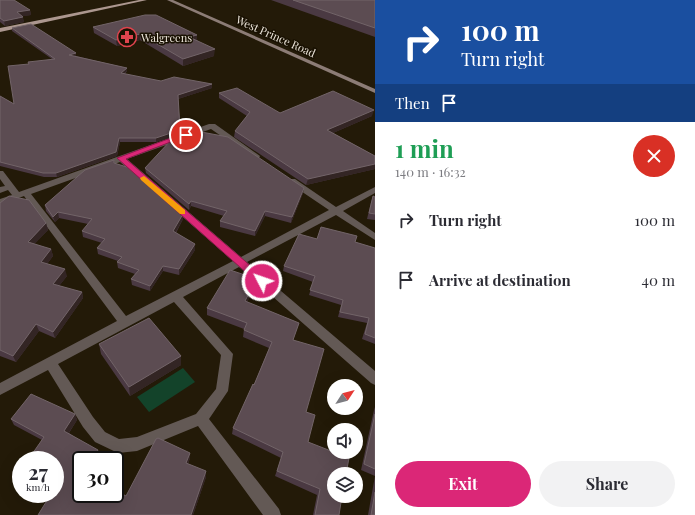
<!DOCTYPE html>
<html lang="en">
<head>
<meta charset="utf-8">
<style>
  :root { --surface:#fff; --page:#f2f2f3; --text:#2b2b33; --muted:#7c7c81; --accent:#db2777 }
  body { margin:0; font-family:"Playfair Display",serif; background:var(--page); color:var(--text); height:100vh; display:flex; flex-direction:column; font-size:15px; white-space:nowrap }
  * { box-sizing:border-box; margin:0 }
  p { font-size:13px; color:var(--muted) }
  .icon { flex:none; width:22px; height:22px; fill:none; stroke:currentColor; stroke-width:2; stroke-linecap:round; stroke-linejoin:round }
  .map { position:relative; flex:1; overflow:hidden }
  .details { display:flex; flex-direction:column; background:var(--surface); width:320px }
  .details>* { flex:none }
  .banner { background:#1a4fa0; color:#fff; overflow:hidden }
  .needle { width:26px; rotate:54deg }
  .buttons { position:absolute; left:327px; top:379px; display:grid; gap:8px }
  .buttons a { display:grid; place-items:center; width:36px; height:36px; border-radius:50%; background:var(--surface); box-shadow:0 4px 16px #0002; font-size:20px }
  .speed { position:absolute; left:12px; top:451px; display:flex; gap:8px; font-size:20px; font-weight:700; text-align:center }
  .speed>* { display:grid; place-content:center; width:52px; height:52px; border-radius:50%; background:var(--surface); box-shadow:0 4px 16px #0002; line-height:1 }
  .speed small { font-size:10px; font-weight:400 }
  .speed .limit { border:2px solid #111; border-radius:6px; background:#fff; color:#111 }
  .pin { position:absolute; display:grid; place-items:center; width:34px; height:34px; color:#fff; margin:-17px; border:2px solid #fff; border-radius:50%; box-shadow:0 1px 4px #0007 }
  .me { position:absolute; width:44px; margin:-22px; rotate:311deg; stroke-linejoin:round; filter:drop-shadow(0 0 3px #0008) }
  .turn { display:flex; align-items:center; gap:14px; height:84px; padding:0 20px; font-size:18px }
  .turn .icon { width:52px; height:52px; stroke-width:2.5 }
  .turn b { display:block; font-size:28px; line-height:34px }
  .then { display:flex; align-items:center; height:38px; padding:0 20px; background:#0003; gap:8px; font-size:15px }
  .round { display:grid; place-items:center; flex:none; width:42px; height:42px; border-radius:21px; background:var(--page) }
  .overview { display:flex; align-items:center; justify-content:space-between; height:68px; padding:0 20px }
  h1 { font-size:24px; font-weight:700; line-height:30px; color:#1e9e55 }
  .primary-button { display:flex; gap:8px; margin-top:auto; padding:8px 20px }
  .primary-button a { flex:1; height:46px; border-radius:24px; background:var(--accent); color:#fff; font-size:16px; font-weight:700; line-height:46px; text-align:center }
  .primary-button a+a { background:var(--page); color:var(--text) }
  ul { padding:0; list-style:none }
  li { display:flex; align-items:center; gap:12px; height:60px; padding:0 20px }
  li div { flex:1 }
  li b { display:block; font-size:15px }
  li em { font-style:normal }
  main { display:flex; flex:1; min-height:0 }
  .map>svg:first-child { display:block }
  .green { fill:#13432a }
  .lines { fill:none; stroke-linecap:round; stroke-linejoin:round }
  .street { fill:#635955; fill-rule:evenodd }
  .secondary { fill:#8c7c76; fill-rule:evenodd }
  .primary { fill:#ac978f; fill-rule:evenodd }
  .wall { fill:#4a3942 }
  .shaded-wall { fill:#332524 }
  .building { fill:#5c4c52; stroke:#726468 }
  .route { fill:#db2777; stroke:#8e194d }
  .slow { fill:#f59e0b }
  .labels { text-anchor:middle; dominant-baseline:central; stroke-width:3; stroke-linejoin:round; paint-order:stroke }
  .far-street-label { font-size:11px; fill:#ede6db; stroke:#191102 }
  .far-poi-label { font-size:11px; fill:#ede6db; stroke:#191102; text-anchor:start }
</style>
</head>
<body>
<main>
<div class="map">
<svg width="375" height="515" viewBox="0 0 375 515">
  <rect width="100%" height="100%" fill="#231a08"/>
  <path class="green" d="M183 368 195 382 149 412 137 397Z"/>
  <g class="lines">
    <path class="street" d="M209 124H215L260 156 259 158H253L211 129 127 159 241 257 329 210 289 183 288 181 289 179H295L336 207 375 187V193L343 211 375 233V240L336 215 247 262 375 371V385L371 383 239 267 183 297 233 354 228 391 209 419 279 509 281 515H263L198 426 137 451 118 453 95 442 83 427 48 370 0 395V383L117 321 24 196 0 205V199L12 195 8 190 0 193V187L5 186 0 179V171H3L19 192ZM120 162 233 261 126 316 31 194ZM174 302 221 355 216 389 196 414 137 437 119 439 105 432 93 417 58 364Z"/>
    <path class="secondary" d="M167 0H173L375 89V93Z"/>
    <path class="primary" d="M139 0H147L0 32V28Z"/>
  </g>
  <path class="wall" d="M0 0 30 10 31 15 22 16 24 22 5 26 0 22Z
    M271 0H375V37Z
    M93 27 197 35V40L214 56 183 66 140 40 117 46 94 33Z
    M12 28 76 53V56L127 68V71L125 74 161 81 212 84V88L178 99 181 134 156 142H120L117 156 57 177H44L0 166V96L14 104 29 64 52 59 12 31Z
    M219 93 280 113 372 116 333 133 375 156V169L306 185 234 137 235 131 247 116 219 98Z
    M114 160 115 164 183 219 176 233 195 244V250L179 275 163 271 150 291 132 285 131 279 135 274 118 268 117 262 118 261 98 254 97 248 102 243 83 237 82 231 88 224 59 218 55 222 46 211 45 205Z
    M145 168 303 193 291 223 265 216 255 236 220 227V221L224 216 191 206 189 210 146 173Z
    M373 196 375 197V220L367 219 371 202Z
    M0 203 46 223 48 230 34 244 51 249 53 256 47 264 67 276 59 286 82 292 83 298 55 338 39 331 16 362 0 356Z
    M317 239 355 242 375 248V344L362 339 367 323 338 317 341 305 309 295 313 282 283 271 284 266Z
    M254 289 247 302 299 323 293 340 306 412 308 442 339 515H313L317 495 275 476 281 458 232 434 233 428 254 385 269 348 243 337 244 329 207 315V308Z
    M99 344 181 356V365L130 396 101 354Z
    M375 407V515H368L375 476 361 470 374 410Z
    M75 414 77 420 69 433 100 456 81 460V494L126 496 190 458 188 464 206 477 193 515 55 494V460L42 440 14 425 11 419Z"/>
  <path class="shaded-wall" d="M30 10 31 15 18 17 17 12Z
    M23 17 24 22 5 26 4 21Z
    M140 34V40L117 46 116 40Z
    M197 35V41L189 37Z
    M215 49 214 56 183 66V59Z
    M76 53V57L69 55Z
    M127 68V71L121 76V73Z
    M212 84V88L178 99V95Z
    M374 110 372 116 326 136 327 130Z
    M180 130 181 134 156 142V138Z
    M119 138 120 142 117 156 57 177 56 173Z
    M375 164V169L306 185 308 179Z
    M304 188 303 193 291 223 292 217Z
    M191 201V206L189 210V204Z
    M265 211V216L255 236V231Z
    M58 212 59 218 55 222 53 217Z
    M183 214V219L173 237V231Z
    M46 223 48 230 30 249 28 242Z
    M195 244V250L179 275V269Z
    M51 249 53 256 43 269 41 262Z
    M163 266V271L150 291V286Z
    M65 269 67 276 55 291 53 284Z
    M255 282 254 289 244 308 245 301Z
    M82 292 83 298 55 338 53 332Z
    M36 324 39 331 16 362 13 356Z
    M181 356V365L130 396 129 387Z
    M75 414 77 420 66 437 64 431Z
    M98 450 100 456 98 460H92Z
    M190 453V458L186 469V463Z
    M206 471V477L193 515H191Z"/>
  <path class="building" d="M0 0H14L30 10 17 12 23 17 4 21 0 18Z
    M293 0H375V28Z
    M145 15H156L197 35 189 37 215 49 183 59 140 34 116 40 93 27Z
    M31 24 76 53 69 55 127 68 121 73 161 81 174 77 212 84 178 95 180 130 156 138H119L116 152 56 173H43L0 162V96L14 104 8 66 29 64 28 62 55 59 12 28Z
    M237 88 280 113 333 91 374 110 327 130 375 156V164L308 179 235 131 250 112 219 93Z
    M196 131 228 137 304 188 292 217 265 211 255 231 220 221 227 211 191 201 189 204 145 168 172 139Z
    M114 160V163L130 168 183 214 173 231 195 244 179 269 163 266 150 286 131 279 139 270 117 262 122 257 97 248 105 239 82 231 92 219 58 212 53 217 45 205 85 170Z
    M9 196 29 200 46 223 28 242 51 249 41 262 65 269 53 284 82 292 53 332 36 324 13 356 0 350V203Z
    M373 196 375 197V214L369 213Z
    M321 227 357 236 355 242 375 248V338L365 334 369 318 340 312 343 300 310 290 315 276 284 266 299 234 317 239Z
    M230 270 245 275 255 282 245 301 299 323 293 340 324 349 306 412 315 415 308 442 349 458 346 474H334V496H342L339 515H315L320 489 277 471 283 452 233 428 253 384 254 385 272 342 244 330 247 323 207 308Z
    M149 318 181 356 129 387 99 344Z
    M31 394 75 414 64 431 98 450 92 460H81V494H115V490L126 496 156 439 158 438 190 453 186 463 206 471 191 515H38L51 494H55V460H28L44 437 11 419Z
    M375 414V469L364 464Z
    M375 492V515H371Z"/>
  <path class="route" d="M184 133 189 135 126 159 266 279 267 281 266 284H259L117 158Z"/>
  <path class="slow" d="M144 176 185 210V214H180L141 180 140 178Z"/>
  <defs>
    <g id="pharmacy-ring" transform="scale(1)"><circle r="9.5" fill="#191102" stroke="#e0444e" stroke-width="1.5"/><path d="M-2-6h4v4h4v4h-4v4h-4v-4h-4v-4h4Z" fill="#e0444e"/></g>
  </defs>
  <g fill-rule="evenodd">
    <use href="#pharmacy-ring" x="127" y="37"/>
  </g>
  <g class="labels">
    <g class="far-street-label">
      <text transform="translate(276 36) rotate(24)">West Prince Road</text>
    </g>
    <g class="far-poi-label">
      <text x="141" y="37">Walgreens</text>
    </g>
  </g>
</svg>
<div class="buttons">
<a><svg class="needle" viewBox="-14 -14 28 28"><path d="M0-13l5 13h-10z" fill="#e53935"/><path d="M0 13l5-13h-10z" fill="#7c7c81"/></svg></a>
<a><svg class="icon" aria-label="sound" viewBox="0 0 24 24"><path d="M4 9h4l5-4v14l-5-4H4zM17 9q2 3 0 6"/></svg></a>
<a><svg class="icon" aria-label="layers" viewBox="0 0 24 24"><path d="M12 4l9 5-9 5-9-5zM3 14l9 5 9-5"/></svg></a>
</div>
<div class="speed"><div>27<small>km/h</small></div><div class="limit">30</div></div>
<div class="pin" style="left:186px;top:135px;background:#d93025"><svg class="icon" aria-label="arrive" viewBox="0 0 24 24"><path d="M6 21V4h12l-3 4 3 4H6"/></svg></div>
<svg class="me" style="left:262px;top:281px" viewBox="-20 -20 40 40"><circle r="17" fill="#db2777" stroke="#fff" stroke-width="3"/><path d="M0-11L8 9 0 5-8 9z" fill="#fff"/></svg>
</div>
<section class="details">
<div class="banner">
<div class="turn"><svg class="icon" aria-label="right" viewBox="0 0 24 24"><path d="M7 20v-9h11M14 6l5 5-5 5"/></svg><div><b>100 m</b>Turn right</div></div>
<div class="then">Then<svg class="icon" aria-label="arrive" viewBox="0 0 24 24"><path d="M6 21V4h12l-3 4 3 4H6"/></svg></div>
</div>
<div class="overview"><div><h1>1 min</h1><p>140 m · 16:32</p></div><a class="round" style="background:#d93025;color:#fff"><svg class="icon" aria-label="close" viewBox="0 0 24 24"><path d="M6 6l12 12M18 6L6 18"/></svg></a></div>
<ul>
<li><svg class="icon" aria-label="right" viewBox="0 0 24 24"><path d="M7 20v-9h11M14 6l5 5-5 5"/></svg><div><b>Turn right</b></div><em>100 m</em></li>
<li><svg class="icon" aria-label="arrive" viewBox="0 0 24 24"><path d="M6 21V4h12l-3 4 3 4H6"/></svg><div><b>Arrive at destination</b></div><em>40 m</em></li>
</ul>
<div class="primary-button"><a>Exit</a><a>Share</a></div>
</section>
</main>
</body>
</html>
